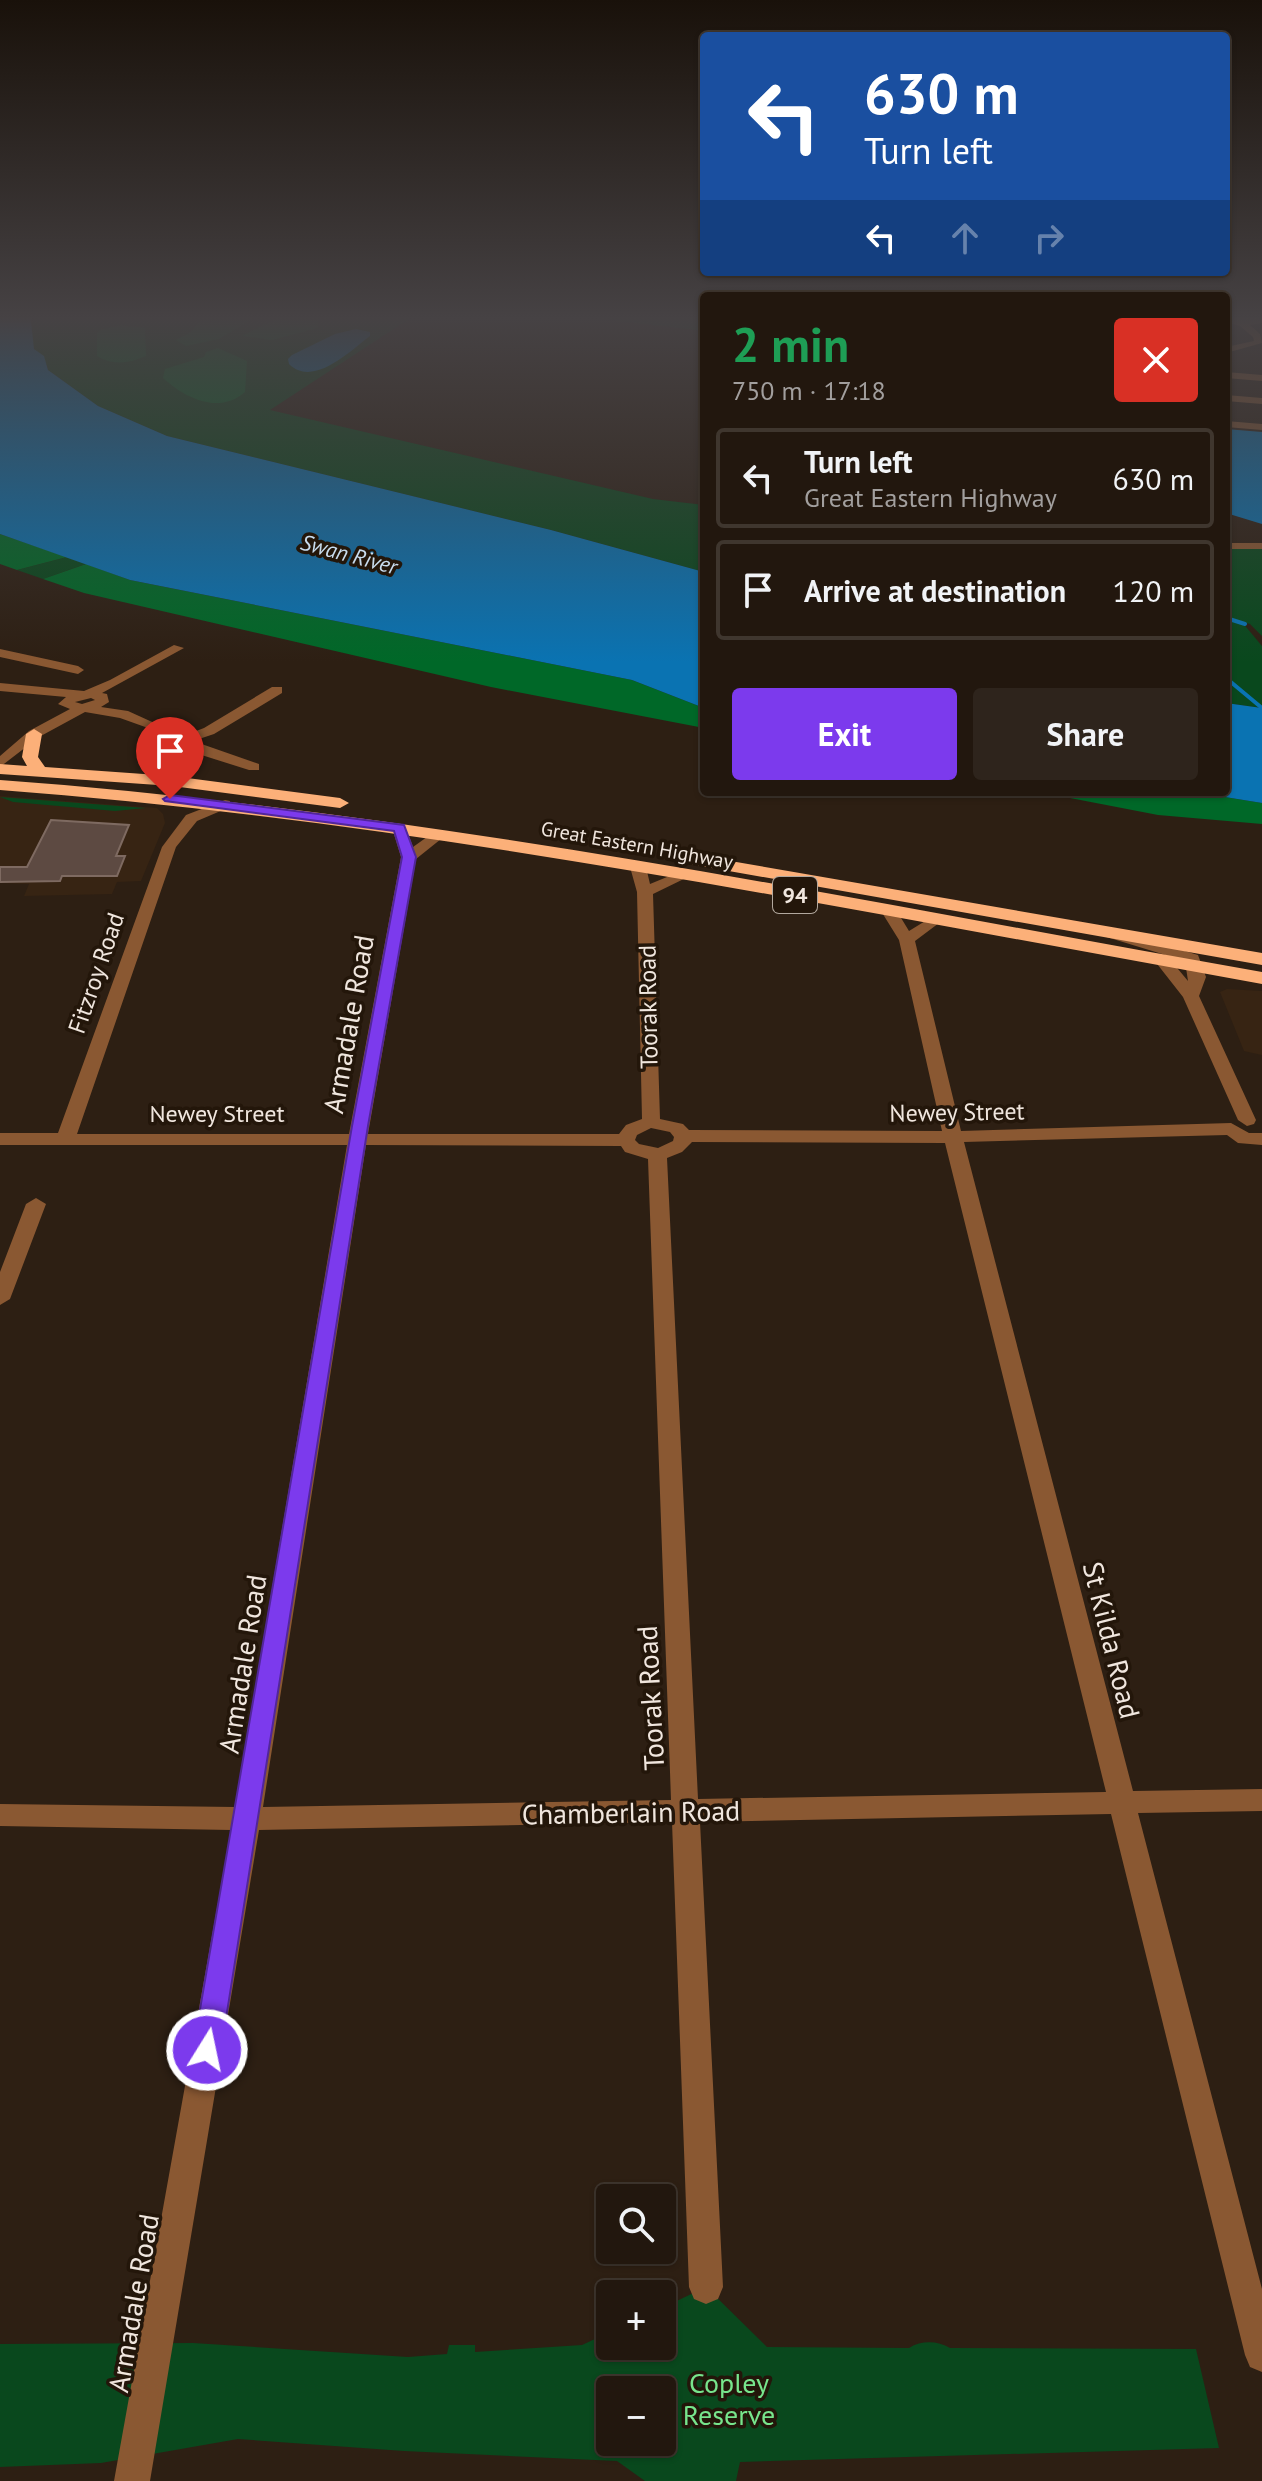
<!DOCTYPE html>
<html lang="en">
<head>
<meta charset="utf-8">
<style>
  :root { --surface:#22170e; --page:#2e241c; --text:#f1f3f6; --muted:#a29f9e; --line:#3f362e; --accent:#7c3aed }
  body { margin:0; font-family:"PT Sans",sans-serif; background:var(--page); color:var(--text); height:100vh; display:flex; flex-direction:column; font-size:30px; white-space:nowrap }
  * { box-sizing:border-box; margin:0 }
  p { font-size:26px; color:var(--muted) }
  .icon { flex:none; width:44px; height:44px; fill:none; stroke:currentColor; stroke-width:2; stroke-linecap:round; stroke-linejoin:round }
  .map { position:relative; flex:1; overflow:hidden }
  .details { position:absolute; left:700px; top:292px; width:530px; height:504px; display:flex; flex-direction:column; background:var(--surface); border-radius:8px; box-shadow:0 2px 6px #0004,0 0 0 2px var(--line) }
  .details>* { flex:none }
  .guide { position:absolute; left:700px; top:32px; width:530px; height:244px; border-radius:8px; box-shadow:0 2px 6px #0004,0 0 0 2px var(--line); background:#1a4fa0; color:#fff; overflow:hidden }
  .buttons { position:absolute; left:596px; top:2184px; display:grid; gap:16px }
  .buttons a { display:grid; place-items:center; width:80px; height:80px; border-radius:8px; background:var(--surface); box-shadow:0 2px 6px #0004,0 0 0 2px var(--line); font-size:40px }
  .pin { position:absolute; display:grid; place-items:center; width:68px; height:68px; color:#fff; margin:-82px -34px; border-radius:50% 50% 50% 0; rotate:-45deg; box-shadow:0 0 8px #0007 }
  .pin .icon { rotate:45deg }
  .me { position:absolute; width:88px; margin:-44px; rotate:10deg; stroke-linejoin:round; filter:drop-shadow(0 0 6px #0008) }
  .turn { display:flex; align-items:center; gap:28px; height:168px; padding:0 32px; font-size:36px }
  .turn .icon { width:104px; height:104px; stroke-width:2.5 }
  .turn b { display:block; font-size:56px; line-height:68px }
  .lanes { display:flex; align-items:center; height:76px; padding:0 32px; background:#0003; justify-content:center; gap:40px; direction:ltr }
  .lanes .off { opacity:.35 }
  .round { display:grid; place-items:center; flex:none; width:84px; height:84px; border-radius:8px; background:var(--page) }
  .overview { display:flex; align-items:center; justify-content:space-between; height:136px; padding:0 32px }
  h1 { font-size:48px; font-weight:700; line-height:60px; color:#1e9e55 }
  .button { display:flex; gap:16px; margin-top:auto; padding:16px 32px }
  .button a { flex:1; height:92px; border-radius:8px; background:var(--accent); color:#fff; font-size:32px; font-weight:700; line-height:92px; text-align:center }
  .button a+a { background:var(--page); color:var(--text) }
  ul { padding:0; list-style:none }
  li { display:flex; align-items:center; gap:24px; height:100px; margin:0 16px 12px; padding:0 16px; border:4px solid var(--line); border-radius:8px }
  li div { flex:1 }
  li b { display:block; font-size:30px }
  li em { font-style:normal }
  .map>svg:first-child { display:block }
  .built { fill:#372413 }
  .green { fill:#09481d; fill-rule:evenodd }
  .forest { fill:#006828 }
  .water { fill:#0a73b2 }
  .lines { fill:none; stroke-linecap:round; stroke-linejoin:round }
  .stream { stroke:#0a73b2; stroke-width:4 }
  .building { fill:#5d4a42; stroke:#7e6a61; stroke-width:2 }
  .minor { fill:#8a5832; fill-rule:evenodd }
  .highway { fill:#fcb079; fill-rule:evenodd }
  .route { fill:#7c3aed; stroke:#51269a; stroke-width:2 }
  .labels { text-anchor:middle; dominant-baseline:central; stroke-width:7; stroke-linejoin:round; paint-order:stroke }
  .far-street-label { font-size:20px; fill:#f0e6de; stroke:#23160a }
  .far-water-label { font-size:22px; font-style:italic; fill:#c8dcee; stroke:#23160a }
  .shield { fill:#23160a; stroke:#b2a89e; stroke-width:2 }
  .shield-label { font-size:22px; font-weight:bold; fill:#f0e6de }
  .street-label { font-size:24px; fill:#f0e6de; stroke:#23160a }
  .near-street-label { font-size:28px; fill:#f0e6de; stroke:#23160a }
  .near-park-label { font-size:28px; fill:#77e58c; stroke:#23160a }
</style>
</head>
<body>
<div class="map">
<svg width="1262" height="2481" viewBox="0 0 1262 2481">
  <rect width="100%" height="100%" fill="#2d1f13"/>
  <path class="built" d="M0 796 157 808 163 814 165 823 141 881 117 882 112 894 24 896 29 884 0 883Z
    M1227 989 1262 991V1055L1244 1051 1220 992Z"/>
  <path class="green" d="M34 315H415L270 410 653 499 704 505V572L551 530 167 436 98 406 48 370C47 359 37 358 34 348 30 340 31 323 34 315Z
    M567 315H704V331Z
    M1226 547H1262V636L1250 624 1242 622 1262 646V708L1226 703Z
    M67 557 86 564 43 579 17 570Z
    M0 797 146 808 115 811 13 802Z
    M706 2287 767 2347 909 2348C922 2340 938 2341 950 2348L1196 2349 1219 2448 740 2462 736 2481H645L617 2461 404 2451 238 2439 101 2463 0 2467V2344L193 2343 408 2357 447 2354 449 2345H475V2352L582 2345 610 2332V2346H662V2308ZM610 2390H662V2442H610Z"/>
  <path class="forest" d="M205 315H259L219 339 186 346 176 340 191 332Z
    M283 315H319L318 328 272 340 242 336Z
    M121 325 145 328 146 356C130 363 113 366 97 356V333L100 330Z
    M218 348 247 361 245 392C219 415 185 398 163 378L165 369 204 357 206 352Z
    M0 534 67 557 17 570 0 564Z
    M86 564 130 580 632 680 704 708V728L491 687 84 593 43 579Z
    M1039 792H1194L1262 803V824L1158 815Z"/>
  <path class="water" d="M0 315H34L31 321 34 349 44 356 48 370 98 406 167 436 551 530 704 572V708L632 680 130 580 0 534Z
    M356 329 370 332V336C350 351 313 388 289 364L288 359 292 355 335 334Z
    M1226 429 1262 432V524L1226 513V496L1232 485 1226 476Z
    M1226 703 1262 708V803L1194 792H1226Z"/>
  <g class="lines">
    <path class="stream" d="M1226 618 1245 624
      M1226 678 1262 708"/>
  </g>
  <path class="building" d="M51 820 129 825 116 856H125L117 876H62L60 881 0 882V867H27Z"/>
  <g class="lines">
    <path class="minor" d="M1243 315 1262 319V323L1250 325 1260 334 1262 343 1226 353V347L1254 341 1253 337 1240 326 1226 322V318Z
      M1226 372 1262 375V381L1226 378Z
      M1226 395 1262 398V404L1226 401Z
      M1226 421 1262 424V430L1226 427Z
      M1226 543H1262V549H1226Z
      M174 645 184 648 102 693 107 694 109 702 101 707 128 711 183 736 204 728 272 687H282V693L214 734 193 741 259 764V770H249L192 752 148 728 120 718 85 712 39 737 0 767V756L29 731 70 709 58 704 66 697 0 691V683L84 691 110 680ZM91 698 95 700 82 704 75 702Z
      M0 649 78 666 84 670 78 674 0 657Z
      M225 800 230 801V807L197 821 176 847 77 1134H349L401 857 392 828 399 824 406 828 413 847 434 832H444L446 835 416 859 368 1134H619L626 1125 642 1119 637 892 630 867 638 862 646 867 650 884 684 870 692 875 653 894 660 1119 683 1124 689 1130 942 1131 899 940 881 911 889 906 895 908 909 931 935 915 943 920 915 941 961 1131 1231 1123 1249 1133H1262V1145L1238 1143 1227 1135 964 1142 1133 1791 1262 1789V1811L1138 1813 1262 2289V2372L1250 2367 1245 2355 1111 1814 700 1822 723 2287 718 2299 706 2304 694 2299 689 2287 672 1822 259 1830 150 2481H114L231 1830 0 1826V1804L235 1807 347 1145H0V1133H58L162 847 186 815ZM651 1128 670 1132 674 1137 673 1141 658 1148 639 1144 635 1140 637 1135ZM692 1142 945 1143 1106 1792 698 1799 667 1158 682 1152ZM366 1145 621 1146 625 1152 648 1159 671 1800 263 1807Z
      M1106 927 1198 955 1206 977 1199 996 1256 1120 1254 1124 1247 1126 1238 1120 1183 997 1154 960 1162 955 1168 957 1188 981 1185 961 1100 935V929Z
      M36 1198 46 1204 10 1299 0 1305V1272L26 1204Z"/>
    <path class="highway" d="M34 729 42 734 38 757 45 767 172 776 340 798 349 803 340 808 172 786 0 774V764L27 766 22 757 26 734Z
      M0 780C425 811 843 898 1262 972V984C843 909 425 822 0 790Z
      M684 853 1262 953V965L678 862 675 858Z"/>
  </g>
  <linearGradient id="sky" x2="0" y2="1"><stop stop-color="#19110a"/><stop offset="0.48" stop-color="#464244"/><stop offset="1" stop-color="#464244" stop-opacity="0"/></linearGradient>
  <rect width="1262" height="662" fill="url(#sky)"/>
  <path class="route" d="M170 795 404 825 416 857 368 1126 221 2050 217 2059 207 2063 197 2059 193 2050 352 1126 402 857 394 831 165 801 163 799Z"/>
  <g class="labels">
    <g class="far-street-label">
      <text transform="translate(637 845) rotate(10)">Great Eastern Highway</text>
    </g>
    <g class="far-water-label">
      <text transform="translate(349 554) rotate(15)">Swan River</text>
    </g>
    <rect class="shield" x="773" y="877" width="44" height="36" rx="6"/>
    <g class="shield-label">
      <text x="795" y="895">94</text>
    </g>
    <g class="street-label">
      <text transform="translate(96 973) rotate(-71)">Fitzroy Road</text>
      <text transform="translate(648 1007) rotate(-91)">Toorak Road</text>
      <text transform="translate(957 1112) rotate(-1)">Newey Street</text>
      <text x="217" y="1113">Newey Street</text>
    </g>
    <g class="near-street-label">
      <text transform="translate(348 1024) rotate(-80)">Armadale Road</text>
      <text transform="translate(1112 1640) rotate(76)">St Kilda Road</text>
      <text transform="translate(242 1664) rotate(-81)">Armadale Road</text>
      <text transform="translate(650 1698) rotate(-93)">Toorak Road</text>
      <text transform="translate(631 1812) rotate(-1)">Chamberlain Road</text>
      <text transform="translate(133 2303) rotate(-80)">Armadale Road</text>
    </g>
    <g class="near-park-label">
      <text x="729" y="2382">Copley<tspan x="729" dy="32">Reserve</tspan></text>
    </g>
  </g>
</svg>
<div class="buttons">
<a><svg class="icon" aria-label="search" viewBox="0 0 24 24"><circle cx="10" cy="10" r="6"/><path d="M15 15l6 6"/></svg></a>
<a>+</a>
<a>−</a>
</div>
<div class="pin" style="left:170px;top:799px;background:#d93025"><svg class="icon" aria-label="arrive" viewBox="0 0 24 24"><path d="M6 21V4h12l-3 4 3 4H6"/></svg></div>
<svg class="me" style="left:207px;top:2050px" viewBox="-20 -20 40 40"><circle r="17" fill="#7c3aed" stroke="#fff" stroke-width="3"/><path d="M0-11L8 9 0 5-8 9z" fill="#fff"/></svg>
<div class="guide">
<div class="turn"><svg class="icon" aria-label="left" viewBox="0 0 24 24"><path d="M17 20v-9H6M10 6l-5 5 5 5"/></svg><div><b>630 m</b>Turn left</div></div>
<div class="lanes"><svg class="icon" aria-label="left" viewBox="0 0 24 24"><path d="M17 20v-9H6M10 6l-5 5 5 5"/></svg><svg class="icon off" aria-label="ahead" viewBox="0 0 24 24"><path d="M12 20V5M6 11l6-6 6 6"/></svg><svg class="icon off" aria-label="right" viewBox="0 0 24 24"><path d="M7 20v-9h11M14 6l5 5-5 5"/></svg></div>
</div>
<section class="details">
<div class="overview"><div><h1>2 min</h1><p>750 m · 17:18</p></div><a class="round" style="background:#d93025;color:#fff"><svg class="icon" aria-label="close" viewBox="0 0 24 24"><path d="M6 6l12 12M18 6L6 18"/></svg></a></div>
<ul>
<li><svg class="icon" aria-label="left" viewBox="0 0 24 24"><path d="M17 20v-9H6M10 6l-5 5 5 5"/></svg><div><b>Turn left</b><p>Great Eastern Highway</p></div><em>630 m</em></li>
<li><svg class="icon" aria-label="arrive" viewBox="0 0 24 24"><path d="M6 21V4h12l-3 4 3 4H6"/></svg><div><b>Arrive at destination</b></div><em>120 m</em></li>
</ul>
<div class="button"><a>Exit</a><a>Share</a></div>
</section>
</div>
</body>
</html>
